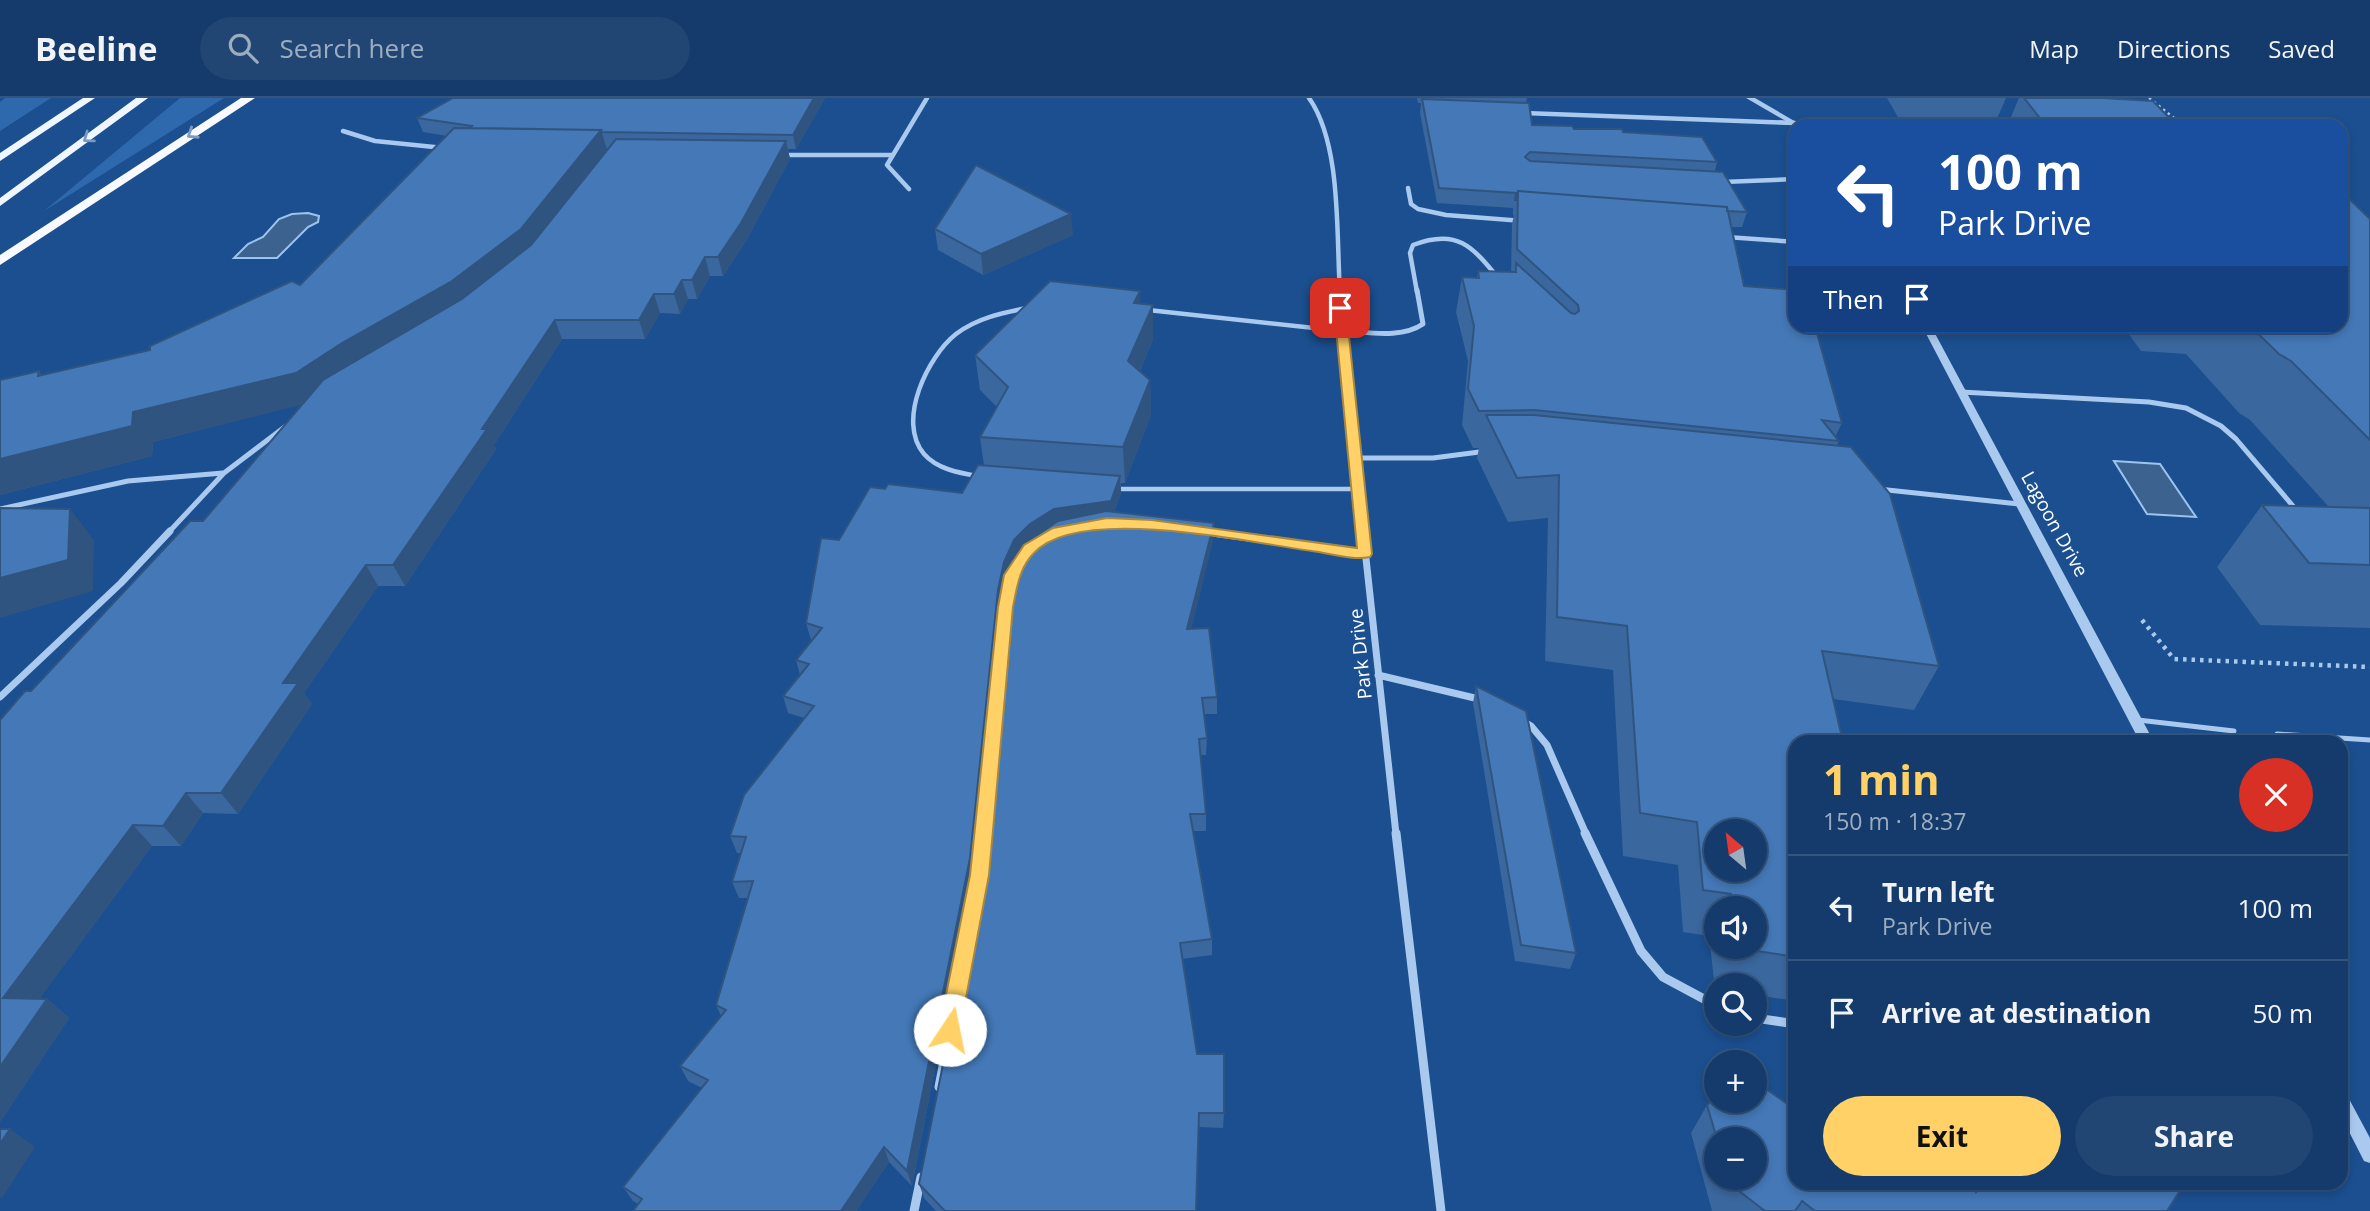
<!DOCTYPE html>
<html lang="en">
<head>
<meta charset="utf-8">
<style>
  :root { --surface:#143b6b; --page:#214673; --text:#f1f3f6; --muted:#9dadc1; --line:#33557e; --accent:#ffd166 }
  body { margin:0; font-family:"Open Sans",sans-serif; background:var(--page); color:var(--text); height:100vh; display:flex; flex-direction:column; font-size:26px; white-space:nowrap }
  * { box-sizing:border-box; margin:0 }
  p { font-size:23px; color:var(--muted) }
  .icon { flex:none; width:38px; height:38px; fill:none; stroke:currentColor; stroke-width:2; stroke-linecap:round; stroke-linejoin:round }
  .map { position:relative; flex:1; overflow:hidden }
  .sheet { position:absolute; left:1788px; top:637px; width:560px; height:455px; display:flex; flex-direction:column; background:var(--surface); border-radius:21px; box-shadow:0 4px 10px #0003,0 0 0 2px var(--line) }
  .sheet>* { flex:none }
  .guide { position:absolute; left:1788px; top:21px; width:560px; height:214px; border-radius:21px; box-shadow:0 4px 10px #0003,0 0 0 2px var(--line); background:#1a4fa0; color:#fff; overflow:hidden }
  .needle { width:46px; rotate:331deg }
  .tools { position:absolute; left:1704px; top:721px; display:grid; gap:14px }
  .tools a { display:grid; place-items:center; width:63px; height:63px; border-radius:50%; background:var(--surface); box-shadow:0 4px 10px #0003,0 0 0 2px var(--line); font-size:35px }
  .pin { position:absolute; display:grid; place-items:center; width:60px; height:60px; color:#fff; margin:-30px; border-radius:14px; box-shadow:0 4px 10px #0006 }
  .me { position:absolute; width:77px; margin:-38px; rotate:11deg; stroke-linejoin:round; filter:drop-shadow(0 0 5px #0008) }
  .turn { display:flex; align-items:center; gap:24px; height:147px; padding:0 35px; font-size:32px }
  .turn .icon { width:91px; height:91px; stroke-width:2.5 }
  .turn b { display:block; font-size:49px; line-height:60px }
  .then { display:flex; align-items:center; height:66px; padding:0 35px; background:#0003; gap:14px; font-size:26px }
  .round { display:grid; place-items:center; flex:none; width:74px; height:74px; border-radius:37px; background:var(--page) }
  .summary { display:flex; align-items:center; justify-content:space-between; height:119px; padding:0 35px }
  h1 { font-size:42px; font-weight:700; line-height:52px; color:var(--accent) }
  .button { display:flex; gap:14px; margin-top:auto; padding:14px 35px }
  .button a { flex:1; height:80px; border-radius:42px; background:var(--accent); color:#111; font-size:28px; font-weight:700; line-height:80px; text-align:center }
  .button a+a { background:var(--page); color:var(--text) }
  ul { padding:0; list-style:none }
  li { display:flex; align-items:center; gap:21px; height:105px; padding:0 35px; border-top:2px solid var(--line) }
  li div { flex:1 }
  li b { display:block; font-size:26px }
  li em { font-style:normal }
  header { display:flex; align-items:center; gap:42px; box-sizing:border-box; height:98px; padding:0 35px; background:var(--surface); border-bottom:2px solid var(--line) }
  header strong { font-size:33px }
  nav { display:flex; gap:38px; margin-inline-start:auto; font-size:24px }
  .search { width:490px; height:63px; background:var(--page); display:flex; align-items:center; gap:18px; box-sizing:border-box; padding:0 24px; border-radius:38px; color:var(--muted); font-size:26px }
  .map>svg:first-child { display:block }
  .green { fill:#2e69ad }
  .water { fill:#3c6290; stroke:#9cc4f0; stroke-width:2 }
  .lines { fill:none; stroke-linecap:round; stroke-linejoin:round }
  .path-far1 { stroke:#a9c9ee; stroke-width:2.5; stroke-dasharray:2.5 3.5; stroke-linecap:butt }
  .path { stroke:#a9c9ee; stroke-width:4.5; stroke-dasharray:3.5 5; stroke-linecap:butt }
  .service-far1 { stroke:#a9c9ee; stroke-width:4.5 }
  .service { stroke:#a9c9ee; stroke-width:5 }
  .minor-far3 { stroke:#a9c9ee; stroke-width:4.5 }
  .minor-far2 { stroke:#a9c9ee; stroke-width:5 }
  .minor-far1 { stroke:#a9c9ee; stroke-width:7 }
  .minor { stroke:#a9c9ee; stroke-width:9 }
  .tertiary { fill:#a9c9ee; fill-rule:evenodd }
  .primary { fill:#f0f6ff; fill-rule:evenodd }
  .trunk { fill:#f8faff; fill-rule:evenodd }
  .wall { fill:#3a679d; fill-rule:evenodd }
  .shaded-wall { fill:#305480 }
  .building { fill:#4478b7; stroke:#305480; stroke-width:2; fill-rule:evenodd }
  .oneway { stroke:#7e9cc1 }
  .oneway2 { stroke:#7b9ac1 }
  .route { fill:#ffd166; stroke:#a68842; stroke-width:2 }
  .labels { text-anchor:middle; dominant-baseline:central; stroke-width:7; stroke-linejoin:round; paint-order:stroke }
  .street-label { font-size:19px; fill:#fff; stroke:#1b4f8f }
</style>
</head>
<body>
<header>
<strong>Beeline</strong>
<div class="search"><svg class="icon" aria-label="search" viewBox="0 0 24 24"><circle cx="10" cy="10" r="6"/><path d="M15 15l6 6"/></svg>Search here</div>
<nav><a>Map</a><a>Directions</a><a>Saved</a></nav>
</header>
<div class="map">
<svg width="2370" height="1113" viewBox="0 0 2370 1113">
  <rect width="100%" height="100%" fill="#1b4f8f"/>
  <path class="green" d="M5 0H51L0 33V4Z
    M180 0H224L44 113Z"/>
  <path class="water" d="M308 115 319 118 318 124 308 129 277 160H234L248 146 263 139 279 121 292 116Z
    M2114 363 2160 366 2196 419 2147 416Z"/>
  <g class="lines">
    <path class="path-far1" d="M2149 0 2184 28"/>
    <path class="path" d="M2142 522 2174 561 2370 569"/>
    <path class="service-far1" d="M1148 212 1342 233
      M978 378C959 375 937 371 924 356 896 323 928 258 956 236 977 220 1002 215 1027 210
      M1117 391H1359"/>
    <path class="service" d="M2138 622 2234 633
      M2277 636 2370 642"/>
    <path class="minor-far3" d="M1309 0C1342 47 1336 137 1340 194
      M1523 15 1795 25
      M343 33 375 43 444 50
      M781 57H893L927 0
      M893 57 887 67 909 91
      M1723 84 1796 81
      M1408 90 1411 106 1418 111 1446 117 1523 123
      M1726 139 1796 144
      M1417 194 1410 155 1413 147C1457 130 1472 148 1499 181"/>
    <path class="minor-far2" d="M1339 192 1363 435
      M1342 233C1368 234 1401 241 1423 226L1417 192
      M1961 294 2149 304 2186 310 2221 328 2236 341 2298 414
      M1355 360H1433L1487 353
      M1878 391 2019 406
      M0 411 128 383 223 375
      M1205 434 1210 435
      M168 435 224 375 286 328"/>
    <path class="minor-far1" d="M1363 433 1396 736
      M1205 434 1365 456
      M1378 577 1483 602
      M0 599 121 485 170 433
      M1521 622 1531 628 1547 647 1586 736
      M984 736 1006 509 1012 477 1019 466"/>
    <path class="minor" d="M1396 735 1441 1113
      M1585 735 1641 853 1663 879 1717 908
      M1755 920 1796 926
      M939 989 980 777 984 735
      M914 1113 921 1079"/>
    <path class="tertiary" d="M1746 0H1755L1803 28 1796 29Z
      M1922 228H1931L2154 644H2140Z
      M2342 996 2348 999 2370 1040V1065L2364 1063 2342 1020Z"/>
    <path class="primary" d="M83 0H95L0 63V55Z
      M136 0H148L0 108V100Z"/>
    <path class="trunk" d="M241 0H255L0 167V157Z"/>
  </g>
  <path class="wall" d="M825 0 796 51H788L790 61 746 143 723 178H710L697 201H688L680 216 660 215 645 241H562L494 347 496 351 405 488H378L304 595 312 606 238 716 203 715 181 748H152L39 901H47L69 920 0 1024 31 593 203 423 302 306 153 344 152 358 0 397V282L39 273 42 278 150 252 300 187 447 38 423 34 417 20Z
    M1417 0H1527L1526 5 1532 27 1623 34 1717 64 1715 73 1747 114 1742 129H1731L1744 188 1842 325 1835 339 1839 343 1837 347 1939 568 1914 612 1833 601 1796 644V903L1755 897V887H1717V891H1715L1709 838 1683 834 1678 767 1623 758 1613 572 1545 563 1548 420 1508 424 1477 360 1479 350H1473L1462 327 1468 263 1456 214 1462 179H1477L1478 173 1511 174 1512 126 1514 117H1513V110L1437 105 1420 15 1421 5H1418ZM1717 810H1755V849H1717Z
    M1887 0H2006L1994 28H1903Z
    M2019 0H2103L2177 28H2007Z
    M2370 121V530L2260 527 2217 469 2262 407 2329 409 2250 322 2239 315 2186 256 2141 253 2123 228H2342Z
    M935 131 1073 137 983 177 938 152Z
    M1140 206 1153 207V241L1140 273 1150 282 1151 317 1125 385H1121V395L1114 414 1214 425 1213 442 1191 531 1217 599V616H1204L1207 640 1206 657H1200L1206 716V733H1193L1212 841V857L1182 861 1197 956 1224 1015 1223 1030 1199 1029 1196 1113H936L924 1100 919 1086 984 762 1027 448 1016 459 1006 480 1000 508 973 776 912 1088 889 1064 856 1113H633L638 1106 633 1103 623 1089 702 990 688 983 680 968 721 918 716 907 748 800H739L732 784 741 755H737L730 738 804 620 788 615 783 598 800 577 796 562 812 542H811L806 525 839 442 885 391 962 395 984 368 980 339 997 309 980 292 975 257Z
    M1476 588 1576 855 1570 871 1515 863 1473 605Z
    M1707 1007 1796 1085 1976 1094 2167 1113H1712L1691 1035ZM1717 1041 1755 1080H1717Z"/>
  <path class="shaded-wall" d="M814 0H825L796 51 793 37Z
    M601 32 609 58 532 159 312 304 153 344 152 358 0 397V361L133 314Z
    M786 43 790 61 746 143 723 178 718 159Z
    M1071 116 1073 137 983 177 981 156Z
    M705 159 710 178 697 201 692 182Z
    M682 182 688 201 680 216 674 196Z
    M1140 193 1141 227 1134 205Z
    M654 196 660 215 645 241 639 222Z
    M1153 207V241L1129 298 1128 263Z
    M555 222 562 241 494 347 496 351 405 488 393 467Z
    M1150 282 1151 317 1125 385 1123 349Z
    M1120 378 1121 395 1112 419 1031 443 1016 459 1006 480 1000 508 973 776 912 1088 907 1073 998 492 1004 464 1014 442 1030 426 1054 411Z
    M70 411 94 442 93 493 0 520V480Z
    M1214 425 1213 442 1187 548V531Z
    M366 467 378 488 304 595 312 606 238 716 221 695 283 585Z
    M186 695 203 715 181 748 163 728Z
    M133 727 152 748 26 919 3 900Z
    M47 901 69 920 0 1024V969Z
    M10 1031 35 1049 2 1100 0 1098V1046Z
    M884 1049 889 1064 856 1113H841Z"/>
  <path class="building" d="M453 0H814L793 37 602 34 601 32 470 30 472 28 417 20Z
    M2024 0H2103L2153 3 2177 28H2046Z
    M1422 1 1529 5 1532 27 1572 28 1574 31H1622L1623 34 1702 39 1717 64 1530 54 1525 59 1530 63 1723 74 1747 114 1727 113V109L1518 93 1517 102H1515L1516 95 1439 90Z
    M454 30 601 32 521 131 452 183 342 245 296 275 133 314 132 328 0 361V282L39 273 38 278 150 252V248L292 183 300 187Z
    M616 41 786 43 741 125 718 159H705L692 182H682L674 196H654L639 222H555L482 331H487L393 467H366L283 585H298L221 695H186L163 728 133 727 3 900 47 901 0 969V622L25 593H31L190 423H203L323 282 462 201 531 147Z
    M976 67 1071 116 981 156 935 131Z
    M1518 93 1727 109 1744 188 1796 192V228H1815L1842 325 1822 322 1839 343 1534 312 1479 313 1468 291 1474 228 1462 179 1479 180 1478 173 1516 174V165L1571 215 1575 216 1579 213 1578 207 1517 151Z
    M2342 94 2370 121V342L2291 263 2279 256 2250 228H2342Z
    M1050 183 1140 193 1134 205 1153 207 1128 263 1150 282 1123 349 980 339 1008 289 975 257Z
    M1486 317H1534L1851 349 1890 396 1939 568 1822 553 1843 644H1796V859L1737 850V849H1755V810H1732L1731 796 1703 792 1697 724 1640 715 1627 528 1557 519 1559 377 1517 380ZM1717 733H1755V772H1717Z
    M978 367 1120 378 1111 403 1054 411 1030 426 1014 442 1004 464 998 492 970 760 907 1073 884 1049 841 1113H633L642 1101 623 1089 708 982 680 968 726 912 716 907 753 783 732 784 746 739 730 738 744 697 814 608 783 598 809 566 796 562 822 530 806 525 821 440 839 442 870 389 885 391 888 386 962 395Z
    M2262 407 2370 410V467L2309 465Z
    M0 410 70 411 68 462 0 480Z
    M1106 413 1214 425 1187 531 1209 530 1217 599 1202 600 1207 640 1199 641 1206 716H1190L1212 841 1180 845 1197 956H1224V1015H1199L1196 1113H945L919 1086 984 762 1010 493 1016 467 1030 442 1058 423Z
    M1476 588 1526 613 1576 855 1521 847Z
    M1755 983 1796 1012V1085H1972L1976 1094 1986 1085H2179L2183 1088 2167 1113H1815L1802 1103 1795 1113H1765L1730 1086 1728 1080H1755V1041H1717L1707 1007 1717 996V1003H1755Z
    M0 1031H10L0 1046Z"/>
  <defs><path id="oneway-chevron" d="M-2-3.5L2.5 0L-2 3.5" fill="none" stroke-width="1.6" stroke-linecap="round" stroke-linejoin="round" transform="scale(1.75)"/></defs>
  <use class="oneway" href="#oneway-chevron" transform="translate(192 36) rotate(147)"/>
  <use class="oneway2" href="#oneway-chevron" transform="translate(88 40) rotate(144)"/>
  <path class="route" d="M1340 207 1346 210 1372 456 1370 459C1353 463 1329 455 1312 453 1250 445 1079 406 1034 455 1019 470 1017 490 1013 509L989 777 960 932 957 939 950 942 942 939 939 932 970 777 998 509 1004 477 1024 447 1053 430 1107 420 1152 422 1357 450 1334 210Z"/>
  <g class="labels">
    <g class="street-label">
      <text transform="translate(2055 426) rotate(61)">Lagoon Drive</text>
      <text transform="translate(1360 556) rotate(-96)">Park Drive</text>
    </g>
  </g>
</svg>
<div class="tools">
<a><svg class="needle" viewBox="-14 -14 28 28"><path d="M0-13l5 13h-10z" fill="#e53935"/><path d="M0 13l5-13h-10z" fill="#9dadc1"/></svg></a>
<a><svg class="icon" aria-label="sound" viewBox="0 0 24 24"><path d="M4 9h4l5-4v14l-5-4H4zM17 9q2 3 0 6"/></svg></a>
<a><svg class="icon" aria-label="search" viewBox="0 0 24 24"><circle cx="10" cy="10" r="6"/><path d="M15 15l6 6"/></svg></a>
<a>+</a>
<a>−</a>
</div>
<div class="pin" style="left:1340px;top:210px;background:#d93025"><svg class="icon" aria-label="arrive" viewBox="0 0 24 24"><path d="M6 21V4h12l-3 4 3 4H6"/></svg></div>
<svg class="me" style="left:950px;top:932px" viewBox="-20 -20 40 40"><circle r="19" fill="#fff"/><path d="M0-13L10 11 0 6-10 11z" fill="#ffd166"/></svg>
<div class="guide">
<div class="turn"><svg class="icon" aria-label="left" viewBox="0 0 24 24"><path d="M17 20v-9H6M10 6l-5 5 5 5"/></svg><div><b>100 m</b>Park Drive</div></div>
<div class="then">Then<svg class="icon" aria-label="arrive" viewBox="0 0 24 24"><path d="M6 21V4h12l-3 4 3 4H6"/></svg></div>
</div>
<section class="sheet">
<div class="summary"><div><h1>1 min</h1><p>150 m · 18:37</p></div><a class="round" style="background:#d93025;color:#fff"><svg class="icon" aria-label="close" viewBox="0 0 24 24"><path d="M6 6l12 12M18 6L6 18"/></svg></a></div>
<ul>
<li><svg class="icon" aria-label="left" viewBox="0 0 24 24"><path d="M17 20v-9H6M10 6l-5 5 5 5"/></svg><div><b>Turn left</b><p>Park Drive</p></div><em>100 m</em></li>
<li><svg class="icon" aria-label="arrive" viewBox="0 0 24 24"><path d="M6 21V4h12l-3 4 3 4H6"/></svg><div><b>Arrive at destination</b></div><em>50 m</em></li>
</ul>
<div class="button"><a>Exit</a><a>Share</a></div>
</section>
</div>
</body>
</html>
